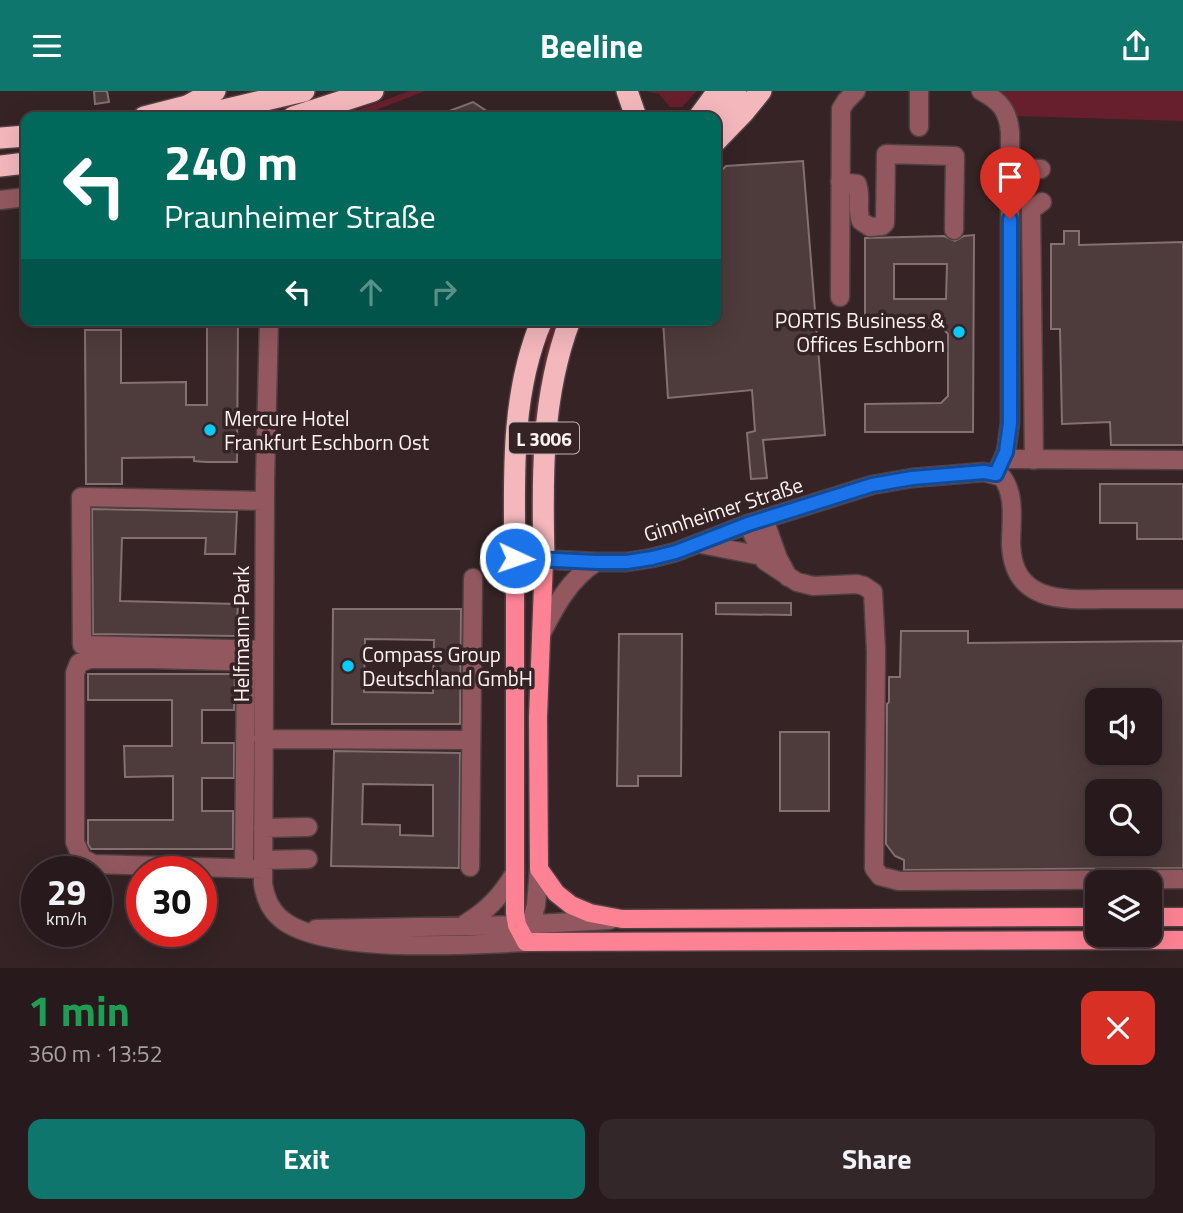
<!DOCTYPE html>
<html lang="en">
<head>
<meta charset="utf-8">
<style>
  :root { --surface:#281a1c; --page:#342729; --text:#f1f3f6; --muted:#a5a1a3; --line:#44383b; --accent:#0f766e }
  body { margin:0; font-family:"Titillium Web",sans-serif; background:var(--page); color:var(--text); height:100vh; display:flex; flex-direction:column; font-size:26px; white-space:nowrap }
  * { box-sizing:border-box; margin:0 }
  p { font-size:23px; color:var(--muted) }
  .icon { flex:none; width:38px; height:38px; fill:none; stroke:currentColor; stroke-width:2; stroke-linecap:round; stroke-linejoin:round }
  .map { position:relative; height:877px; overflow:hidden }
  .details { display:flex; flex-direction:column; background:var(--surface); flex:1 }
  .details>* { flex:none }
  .guide { position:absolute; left:21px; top:21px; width:700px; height:214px; border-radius:14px; box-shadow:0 7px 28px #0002,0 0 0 2px var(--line); background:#00695c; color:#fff; overflow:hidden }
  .buttons { position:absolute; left:1085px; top:597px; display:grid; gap:14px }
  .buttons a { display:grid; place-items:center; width:77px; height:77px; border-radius:14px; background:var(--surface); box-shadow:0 7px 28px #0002,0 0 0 2px var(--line); font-size:35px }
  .speed { position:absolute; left:21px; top:765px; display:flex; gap:14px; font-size:35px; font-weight:700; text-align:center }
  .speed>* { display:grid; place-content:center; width:91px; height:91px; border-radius:50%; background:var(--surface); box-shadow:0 7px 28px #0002,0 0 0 2px var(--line); line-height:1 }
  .speed small { font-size:18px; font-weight:400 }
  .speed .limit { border:10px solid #d22; background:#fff; color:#111 }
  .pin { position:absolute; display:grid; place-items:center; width:60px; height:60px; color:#fff; margin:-72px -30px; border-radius:50% 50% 50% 0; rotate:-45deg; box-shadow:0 0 7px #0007 }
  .pin .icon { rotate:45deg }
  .me { position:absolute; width:77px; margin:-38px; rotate:93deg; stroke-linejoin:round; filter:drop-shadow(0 0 5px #0008) }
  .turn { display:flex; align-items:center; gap:24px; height:147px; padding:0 28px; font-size:32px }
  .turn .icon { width:91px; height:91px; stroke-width:2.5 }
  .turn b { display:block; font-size:49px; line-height:60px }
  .lanes { display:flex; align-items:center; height:66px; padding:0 28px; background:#0003; justify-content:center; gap:35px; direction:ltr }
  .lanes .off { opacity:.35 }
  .round { display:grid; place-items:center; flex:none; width:74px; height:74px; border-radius:14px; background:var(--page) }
  .head { display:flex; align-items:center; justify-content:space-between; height:119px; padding:0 28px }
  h1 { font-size:42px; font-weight:700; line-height:52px; color:#1e9e55 }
  .cta { display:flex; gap:14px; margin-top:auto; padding:14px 28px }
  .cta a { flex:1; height:80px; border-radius:14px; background:var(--accent); color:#fff; font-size:28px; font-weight:700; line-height:80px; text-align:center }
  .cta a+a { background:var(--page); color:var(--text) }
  header { display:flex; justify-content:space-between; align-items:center; height:91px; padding:0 28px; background:var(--accent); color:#fff; font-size:32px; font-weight:700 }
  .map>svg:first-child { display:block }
  .green { fill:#681f2d }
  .building { fill:#4e3b3c; stroke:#856f70; stroke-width:2; fill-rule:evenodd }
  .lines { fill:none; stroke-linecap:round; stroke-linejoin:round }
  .minor-casing { stroke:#514042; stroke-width:21 }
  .major-casing { stroke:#514042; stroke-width:21 }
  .highway-casing { stroke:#514042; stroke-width:24 }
  .minor { stroke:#93585f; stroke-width:18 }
  .major { stroke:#fd8394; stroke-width:18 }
  .highway { stroke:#f3b7bc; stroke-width:21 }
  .route-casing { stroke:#114b97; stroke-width:18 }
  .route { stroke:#1a73e8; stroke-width:12 }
  .poi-dot { fill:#08cbfa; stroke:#352325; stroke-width:2.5 }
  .labels { text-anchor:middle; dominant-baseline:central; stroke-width:7; stroke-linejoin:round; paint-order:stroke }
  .shield { fill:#352325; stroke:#c1b3b4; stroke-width:2 }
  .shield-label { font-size:19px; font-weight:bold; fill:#fdf1f2 }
  .poi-label { font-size:21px; fill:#fdf1f2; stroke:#352325; text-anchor:start }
  .street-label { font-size:21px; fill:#fdf1f2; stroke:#352325 }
</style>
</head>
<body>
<header><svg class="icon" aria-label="menu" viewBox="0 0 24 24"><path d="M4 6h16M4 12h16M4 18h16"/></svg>Beeline<svg class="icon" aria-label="share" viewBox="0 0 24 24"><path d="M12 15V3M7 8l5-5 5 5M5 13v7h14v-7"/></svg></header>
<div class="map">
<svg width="1183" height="877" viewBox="0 0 1183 877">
  <rect width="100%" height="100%" fill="#352325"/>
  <path class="green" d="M410 0H425L358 26H338Z
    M645 0H697L682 16H670L659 3Z
    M996 0H1183V30L1016 25 1005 6Z
    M551 229H560C535 296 534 362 534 432H531V355L535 319Z"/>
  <path class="building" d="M94 0H107L109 11 95 13Z
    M473 11 496 26H436V25Z
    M803 70 825 344 763 349 767 387 751 388 747 342 755 340 752 299 668 307 663 229H716V85L726 75Z
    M1064 140H1079V154L1183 151V354H1111L1110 331 1062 333 1060 238H1051V153H1064Z
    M974 144 973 341H865V313L941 312 948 305V243L941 236 865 238V147L944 145 955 150 964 145ZM894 173H947L946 208H894Z
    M207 229H238L237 371H206L194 370V366L122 367V393H86L85 239H121V292L186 291V314H207Z
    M1100 393H1183V448H1137V432H1100Z
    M92 418 237 421 235 463H205L206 447H122L120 510 238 513 236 545 93 543Z
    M716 512H791V524L716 523Z
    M333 518H461L460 633H332ZM365 548 434 549 433 602 364 601Z
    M901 540H968V552L1183 550V777L904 779V769L895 765 886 753 887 613 889 611V586H900ZM1097 609H1150V662H1097ZM1097 700H1150V752H1097Z
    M619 543H682L681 685H638V695H617Z
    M88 583H235L234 619H202V652H234V687H202V720H233V758H91L88 753V729H173V685L125 686 124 655H172V609H88Z
    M780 641H829V720H780Z
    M334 660 460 662 459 777 331 775ZM363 693 433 694V745L400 744V734L362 733Z"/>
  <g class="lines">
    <g class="minor-casing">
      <path id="minor" d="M919 0V36
        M981 0C1000 10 1008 19 1010 41V332L1006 361 996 383
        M1009 77 1041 78
        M840 91 857 93C862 105 856 118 861 130L870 136 882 135 885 132 886 63 955 65 954 139
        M0 109 26 106
        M840 206 841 18 846 10 856 0
        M269 229 265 389 263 793C265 805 270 818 279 826 318 864 472 854 526 851L536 814 539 778
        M1004 368 1183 369
        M1034 369 1031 119 1042 111
        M764 428 778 467 788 486
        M748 433 765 470 797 491 813 495 857 493 864 495 873 501 876 560 874 777 880 785 899 790 1183 788
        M701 453 762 465
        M515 467 596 471H627L652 467 676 461 748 433 872 394 912 387 984 381 1002 386C1016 404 1011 431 1011 453 1013 512 1063 509 1107 508 1133 508 1158 508 1183 508
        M541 543C556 514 569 489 596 471
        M264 559 82 554 81 406 265 410
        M263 648 471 649
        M263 737 308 736
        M263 769 308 768
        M470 776 473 487
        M244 777 246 571
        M263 778 93 773 82 767 75 751V582L79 572 90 568H152L264 571
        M465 833C488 819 501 805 515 782
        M316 838 517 834 610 829"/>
    </g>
    <g class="major-casing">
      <path id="major" d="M515 467V822L517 834 526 851 1183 849
        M544 468 538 626 539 778 556 802 571 814 590 822 622 828 1097 826
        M1150 826H1183"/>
    </g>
    <g class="highway-casing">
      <path id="highway" d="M627 0 636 26
        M144 26 187 15 215 0
        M194 26 304 0
        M293 26 373 0
        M699 26 718 0
        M716 35 736 0
        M0 47 26 45
        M716 50 744 21 761 0
        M0 75 26 72
        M515 467C514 389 510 303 542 229
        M544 468C542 387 541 306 570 229"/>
    </g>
    <use href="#minor" class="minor"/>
    <use href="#major" class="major"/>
    <use href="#highway" class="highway"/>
  </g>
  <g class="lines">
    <g class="route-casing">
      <path id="route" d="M515 467 596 471H627L652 467 676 461 748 433 872 394 912 387 984 381 996 383 1006 361 1010 332V128"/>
    </g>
    <use href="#route" class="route"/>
  </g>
  <g class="poi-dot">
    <circle cx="959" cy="241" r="7"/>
    <circle cx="210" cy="339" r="7"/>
    <circle cx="348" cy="575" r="7"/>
  </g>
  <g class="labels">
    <rect class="shield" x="509" y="331.5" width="70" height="31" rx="5"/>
    <g class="shield-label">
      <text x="544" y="347">L 3006</text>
    </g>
    <g class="poi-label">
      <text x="945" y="229" text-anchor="end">PORTIS Business &amp;<tspan x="945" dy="24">Offices Eschborn</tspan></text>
      <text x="224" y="327">Mercure Hotel<tspan x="224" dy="24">Frankfurt Eschborn Ost</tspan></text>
      <text x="362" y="563">Compass Group<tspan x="362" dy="24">Deutschland GmbH</tspan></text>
    </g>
    <g class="street-label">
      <text transform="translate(723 418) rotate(-18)">Ginnheimer Straße</text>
      <text transform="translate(241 543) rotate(-90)">Helfmann-Park</text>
    </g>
  </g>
</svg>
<div class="buttons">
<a><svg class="icon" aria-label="sound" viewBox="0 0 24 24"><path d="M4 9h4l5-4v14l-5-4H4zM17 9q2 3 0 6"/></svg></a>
<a><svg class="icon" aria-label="search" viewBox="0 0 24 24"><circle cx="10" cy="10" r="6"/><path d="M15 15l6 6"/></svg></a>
<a><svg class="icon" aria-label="layers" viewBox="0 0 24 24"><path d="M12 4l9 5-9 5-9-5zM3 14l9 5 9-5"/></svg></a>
</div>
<div class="speed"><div>29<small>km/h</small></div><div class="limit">30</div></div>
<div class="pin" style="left:1010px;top:128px;background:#d93025"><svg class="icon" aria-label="arrive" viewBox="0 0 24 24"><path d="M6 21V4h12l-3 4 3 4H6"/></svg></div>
<svg class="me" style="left:515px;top:467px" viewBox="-20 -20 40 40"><circle r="17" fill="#1a73e8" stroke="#fff" stroke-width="3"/><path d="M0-11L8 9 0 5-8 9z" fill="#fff"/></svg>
<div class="guide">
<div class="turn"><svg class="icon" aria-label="left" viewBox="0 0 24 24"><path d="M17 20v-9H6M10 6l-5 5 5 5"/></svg><div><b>240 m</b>Praunheimer Straße</div></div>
<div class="lanes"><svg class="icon" aria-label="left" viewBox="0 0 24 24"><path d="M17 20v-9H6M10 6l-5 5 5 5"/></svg><svg class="icon off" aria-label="ahead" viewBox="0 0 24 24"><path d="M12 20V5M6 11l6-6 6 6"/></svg><svg class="icon off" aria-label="right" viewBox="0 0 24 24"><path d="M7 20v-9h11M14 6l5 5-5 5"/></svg></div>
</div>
</div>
<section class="details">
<div class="head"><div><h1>1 min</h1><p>360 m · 13:52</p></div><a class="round" style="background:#d93025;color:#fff"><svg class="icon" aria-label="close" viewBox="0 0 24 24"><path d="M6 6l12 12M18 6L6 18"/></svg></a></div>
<div class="cta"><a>Exit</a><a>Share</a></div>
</section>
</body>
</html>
